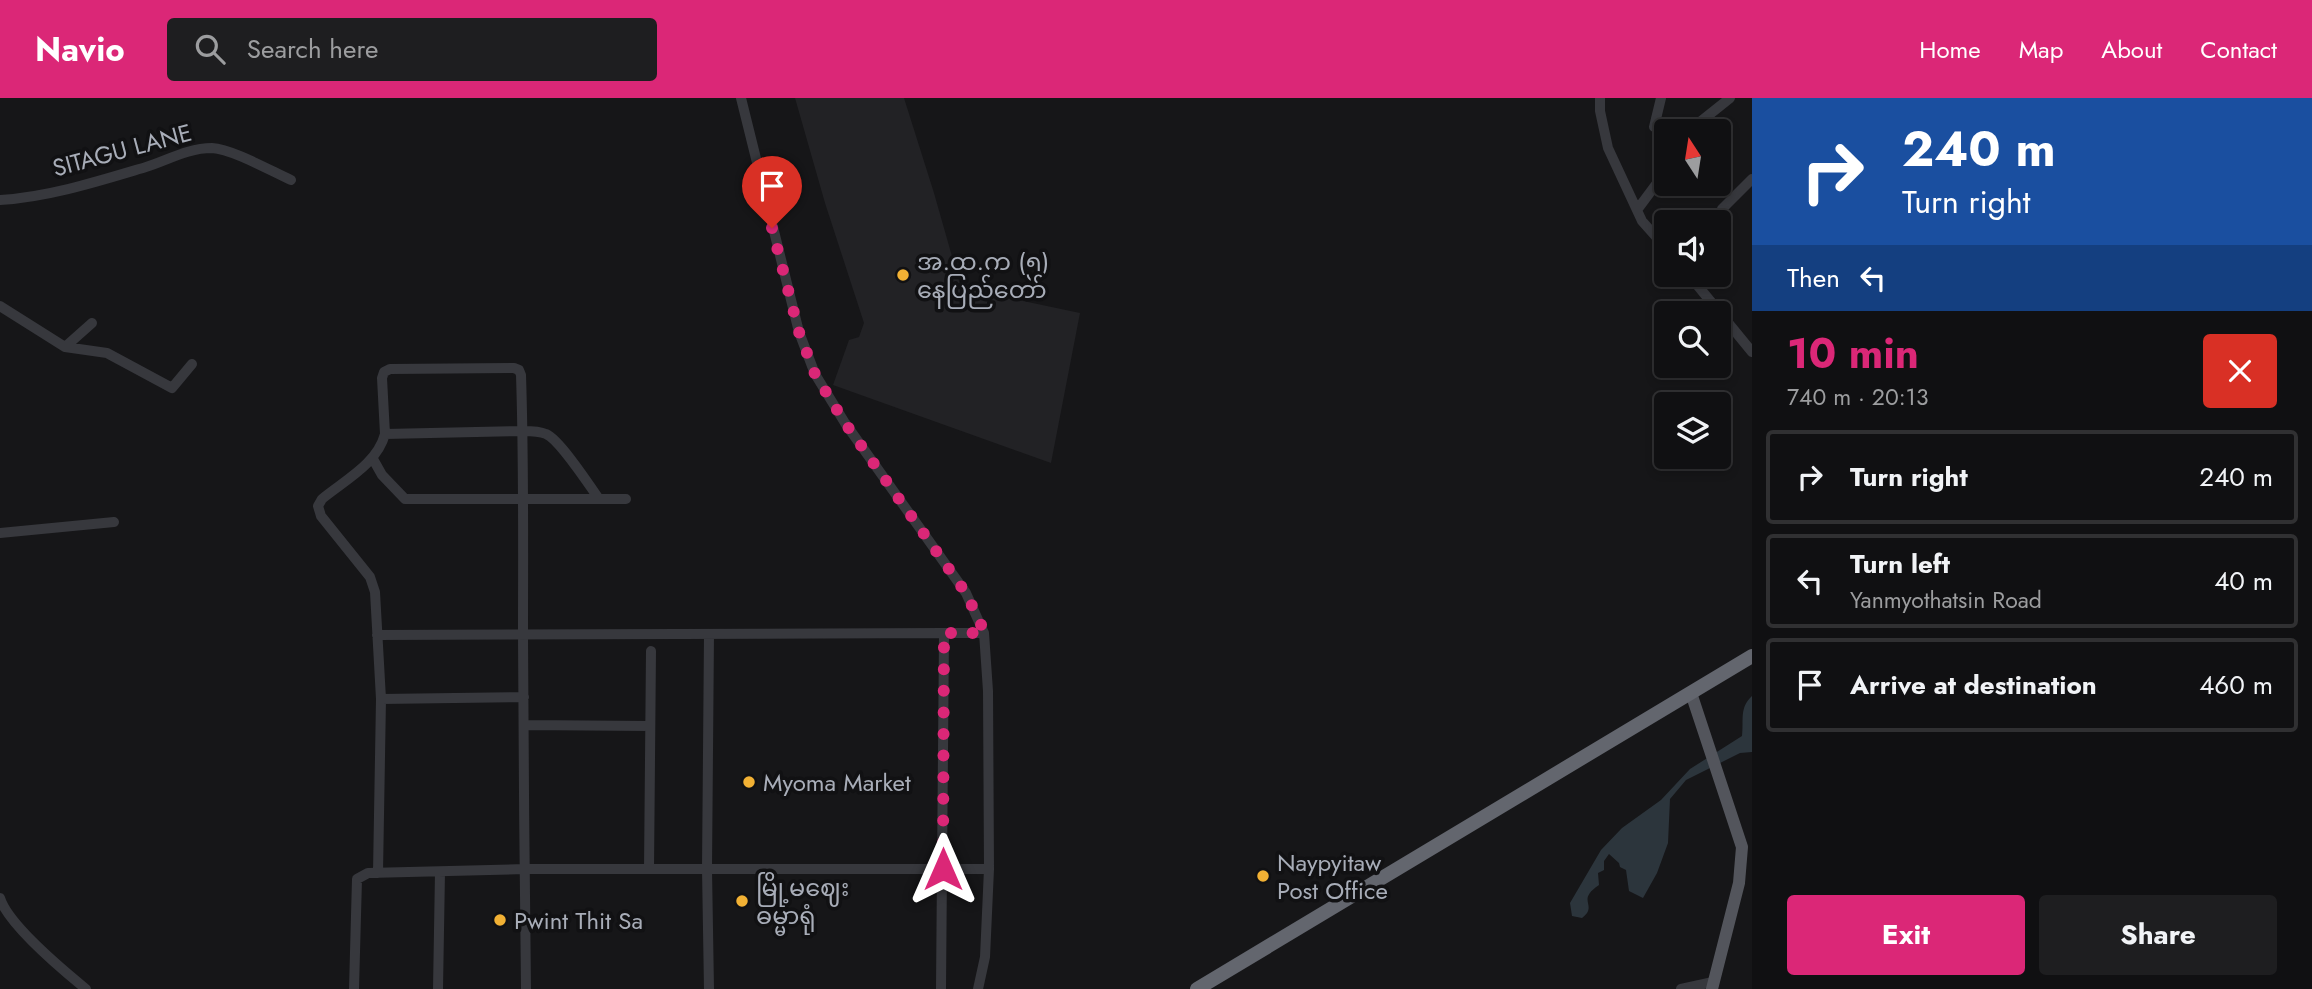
<!DOCTYPE html>
<html lang="en">
<head>
<meta charset="utf-8">
<style>
  :root { --surface:#101012; --page:#1e1e20; --text:#f1f3f6; --muted:#9c9d9f; --line:#303032; --accent:#db2777 }
  body { margin:0; font-family:Jost,"Noto Sans Myanmar",sans-serif; background:var(--page); color:var(--text); height:100vh; display:flex; flex-direction:column; font-size:26px; white-space:nowrap }
  * { box-sizing:border-box; margin:0 }
  p { font-size:23px; color:var(--muted) }
  .icon { flex:none; width:38px; height:38px; fill:none; stroke:currentColor; stroke-width:2; stroke-linecap:round; stroke-linejoin:round }
  .map { position:relative; flex:1; overflow:hidden }
  .sheet { display:flex; flex-direction:column; background:var(--surface); width:560px }
  .sheet>* { flex:none }
  .guide { background:#1a4fa0; color:#fff; overflow:hidden }
  .needle { width:46px; rotate:348deg }
  .controls { position:absolute; left:1654px; top:21px; display:grid; gap:14px }
  .controls a { display:grid; place-items:center; width:77px; height:77px; border-radius:7px; background:var(--surface); box-shadow:0 4px 10px #0003,0 0 0 2px var(--line); font-size:35px }
  .pin { position:absolute; display:grid; place-items:center; width:60px; height:60px; color:#fff; margin:-72px -30px; border-radius:50% 50% 50% 0; rotate:-45deg; box-shadow:0 0 7px #0007 }
  .pin .icon { rotate:45deg }
  .me { position:absolute; width:77px; margin:-38px; rotate:0deg; stroke-linejoin:round; filter:drop-shadow(0 0 5px #0008) }
  .turn { display:flex; align-items:center; gap:24px; height:147px; padding:0 35px; font-size:32px }
  .turn .icon { width:91px; height:91px; stroke-width:2.5 }
  .turn b { display:block; font-size:49px; line-height:60px }
  .then { display:flex; align-items:center; height:66px; padding:0 35px; background:#0003; gap:14px; font-size:26px }
  .round { display:grid; place-items:center; flex:none; width:74px; height:74px; border-radius:7px; background:var(--page) }
  .head { display:flex; align-items:center; justify-content:space-between; height:119px; padding:0 35px }
  h1 { font-size:42px; font-weight:700; line-height:52px; color:var(--accent) }
  .primary-button { display:flex; gap:14px; margin-top:auto; padding:14px 35px }
  .primary-button a { flex:1; height:80px; border-radius:7px; background:var(--accent); color:#fff; font-size:28px; font-weight:700; line-height:80px; text-align:center }
  .primary-button a+a { background:var(--page); color:var(--text) }
  ul { padding:0; list-style:none }
  li { display:flex; align-items:center; gap:21px; height:94px; margin:0 14px 10px; padding:0 21px; border:4px solid var(--line); border-radius:7px }
  li div { flex:1 }
  li b { display:block; font-size:26px }
  li em { font-style:normal }
  header { display:flex; align-items:center; gap:42px; box-sizing:border-box; height:98px; padding:0 35px; background:var(--accent); color:#fff }
  header strong { font-size:33px }
  nav { display:flex; gap:38px; margin-inline-start:auto; font-size:24px }
  .search { width:490px; height:63px; background:var(--page); display:flex; align-items:center; gap:18px; box-sizing:border-box; padding:0 24px; border-radius:7px; color:var(--muted); font-size:26px }
  main { display:flex; flex:1; min-height:0 }
  .map>svg:first-child { display:block }
  .built { fill:#222225 }
  .water { fill:#2c353c }
  .lines { fill:none; stroke-linecap:round; stroke-linejoin:round }
  .minor { stroke:#37383d; stroke-width:10 }
  .major { stroke:#53555c; stroke-width:12 }
  .highway { stroke:#63666e; stroke-width:14 }
  .route { stroke:#db2777; stroke-width:12; stroke-dasharray:0 21.6 }
  .poi-dot { fill:#f2b134; stroke:#111113; stroke-width:2.5 }
  .labels { text-anchor:middle; dominant-baseline:central; stroke-width:7; stroke-linejoin:round; paint-order:stroke }
  .street-label { font-size:24px; fill:#a8adb8; stroke:#111113 }
  .poi-label { font-size:24px; fill:#a8adb8; stroke:#111113; text-anchor:start }
</style>
</head>
<body>
<header>
<strong>Navio</strong>
<div class="search"><svg class="icon" aria-label="search" viewBox="0 0 24 24"><circle cx="10" cy="10" r="6"/><path d="M15 15l6 6"/></svg>Search here</div>
<nav><a>Home</a><a>Map</a><a>About</a><a>Contact</a></nav>
</header>
<main>
<div class="map">
<svg width="1752" height="891" viewBox="0 0 1752 891">
  <rect width="100%" height="100%" fill="#161618"/>
  <path class="built" d="M795 0H904L934 95 961 190 1080 215 1051 365 833 287 849 242 859 239 864 225 825 105Z"/>
  <path class="water" d="M1752 598V654L1740 655 1686 682 1670 701 1668 745 1657 775 1643 800 1629 793 1626 772 1620 769 1619 765 1609 756 1604 763V772L1598 775 1599 787C1575 803 1599 807 1582 820L1572 818 1570 805 1601 752 1622 730 1661 702 1690 671 1742 638C1744 622 1739 610 1752 598Z"/>
  <g class="lines">
    <path class="minor" d="M741 0 799 234 815 276 845 325 966 495 984 535 988 593 989 771 985 859 978 891
      M1600 0V13L1608 50 1642 123 1666 150
      M1654 29 1661 0
      M1692 33 1695 28 1730 0
      M0 102C49 99 99 83 146 69 168 62 188 50 212 50 232 51 271 73 291 82
      M1637 112 1666 73
      M1717 124 1722 111 1752 81
      M1689 177 1752 254
      M0 208 65 249 107 255 172 290 192 266
      M65 249 92 225
      M373 361 382 377 405 401H626
      M0 435 114 424
      M377 537 944 535
      M381 601 524 599
      M524 627 650 628
      M649 771 651 553
      M378 775 381 601 375 494 370 479 321 418 318 408 322 401C345 382 377 366 385 336
      M0 800C8 826 64 873 86 891
      M354 891 357 781 368 775 525 771H989
      M438 891 440 774
      M526 891C525 774 523 656 523 539 523 452 524 365 521 277L519 272 514 270 390 271 384 274 382 280 385 336 523 333C530 333 539 333 546 336 559 341 590 388 599 401
      M709 891 707 771 709 536
      M941 891 944 535H984
      M1681 891 1713 884"/>
    <path class="major" d="M1691 595 1742 749 1739 785 1712 891"/>
    <path class="highway" d="M1197 891 1752 558"/>
  </g>
  <g class="lines">
    <path class="route" d="M772 130 799 234 815 276 845 325 966 495 985 535H944L943 771"/>
  </g>
  <g class="poi-dot">
    <circle cx="903" cy="177" r="7"/>
    <circle cx="749" cy="684" r="7"/>
    <circle cx="1263" cy="778" r="7"/>
    <circle cx="742" cy="803" r="7"/>
    <circle cx="500" cy="822" r="7"/>
  </g>
  <g class="labels">
    <g class="street-label">
      <text transform="translate(122 52) rotate(-15)">SITAGU LANE</text>
    </g>
    <g class="poi-label">
      <text x="917" y="163">အ.ထ.က (၅)<tspan x="917" dy="28">နေပြည်တော်</tspan></text>
      <text x="763" y="684">Myoma Market</text>
      <text x="1277" y="764">Naypyitaw<tspan x="1277" dy="28">Post Office</tspan></text>
      <text x="756" y="789">မြို့မဈေး<tspan x="756" dy="28">ဓမ္မာရုံ</tspan></text>
      <text x="514" y="822">Pwint Thit Sa</text>
    </g>
  </g>
</svg>
<div class="controls">
<a><svg class="needle" viewBox="-14 -14 28 28"><path d="M0-13l5 13h-10z" fill="#e53935"/><path d="M0 13l5-13h-10z" fill="#9c9d9f"/></svg></a>
<a><svg class="icon" aria-label="sound" viewBox="0 0 24 24"><path d="M4 9h4l5-4v14l-5-4H4zM17 9q2 3 0 6"/></svg></a>
<a><svg class="icon" aria-label="search" viewBox="0 0 24 24"><circle cx="10" cy="10" r="6"/><path d="M15 15l6 6"/></svg></a>
<a><svg class="icon" aria-label="layers" viewBox="0 0 24 24"><path d="M12 4l9 5-9 5-9-5zM3 14l9 5 9-5"/></svg></a>
</div>
<div class="pin" style="left:772px;top:130px;background:#d93025"><svg class="icon" aria-label="arrive" viewBox="0 0 24 24"><path d="M6 21V4h12l-3 4 3 4H6"/></svg></div>
<svg class="me" style="left:943px;top:771px" viewBox="-20 -20 40 40"><path d="M0-17L14 15 0 8-14 15z" fill="#db2777" stroke="#fff" stroke-width="4"/></svg>
</div>
<section class="sheet">
<div class="guide">
<div class="turn"><svg class="icon" aria-label="right" viewBox="0 0 24 24"><path d="M7 20v-9h11M14 6l5 5-5 5"/></svg><div><b>240 m</b>Turn right</div></div>
<div class="then">Then<svg class="icon" aria-label="left" viewBox="0 0 24 24"><path d="M17 20v-9H6M10 6l-5 5 5 5"/></svg></div>
</div>
<div class="head"><div><h1>10 min</h1><p>740 m · 20:13</p></div><a class="round" style="background:#d93025;color:#fff"><svg class="icon" aria-label="close" viewBox="0 0 24 24"><path d="M6 6l12 12M18 6L6 18"/></svg></a></div>
<ul>
<li><svg class="icon" aria-label="right" viewBox="0 0 24 24"><path d="M7 20v-9h11M14 6l5 5-5 5"/></svg><div><b>Turn right</b></div><em>240 m</em></li>
<li><svg class="icon" aria-label="left" viewBox="0 0 24 24"><path d="M17 20v-9H6M10 6l-5 5 5 5"/></svg><div><b>Turn left</b><p>Yanmyothatsin Road</p></div><em>40 m</em></li>
<li><svg class="icon" aria-label="arrive" viewBox="0 0 24 24"><path d="M6 21V4h12l-3 4 3 4H6"/></svg><div><b>Arrive at destination</b></div><em>460 m</em></li>
</ul>
<div class="primary-button"><a>Exit</a><a>Share</a></div>
</section>
</main>
</body>
</html>
